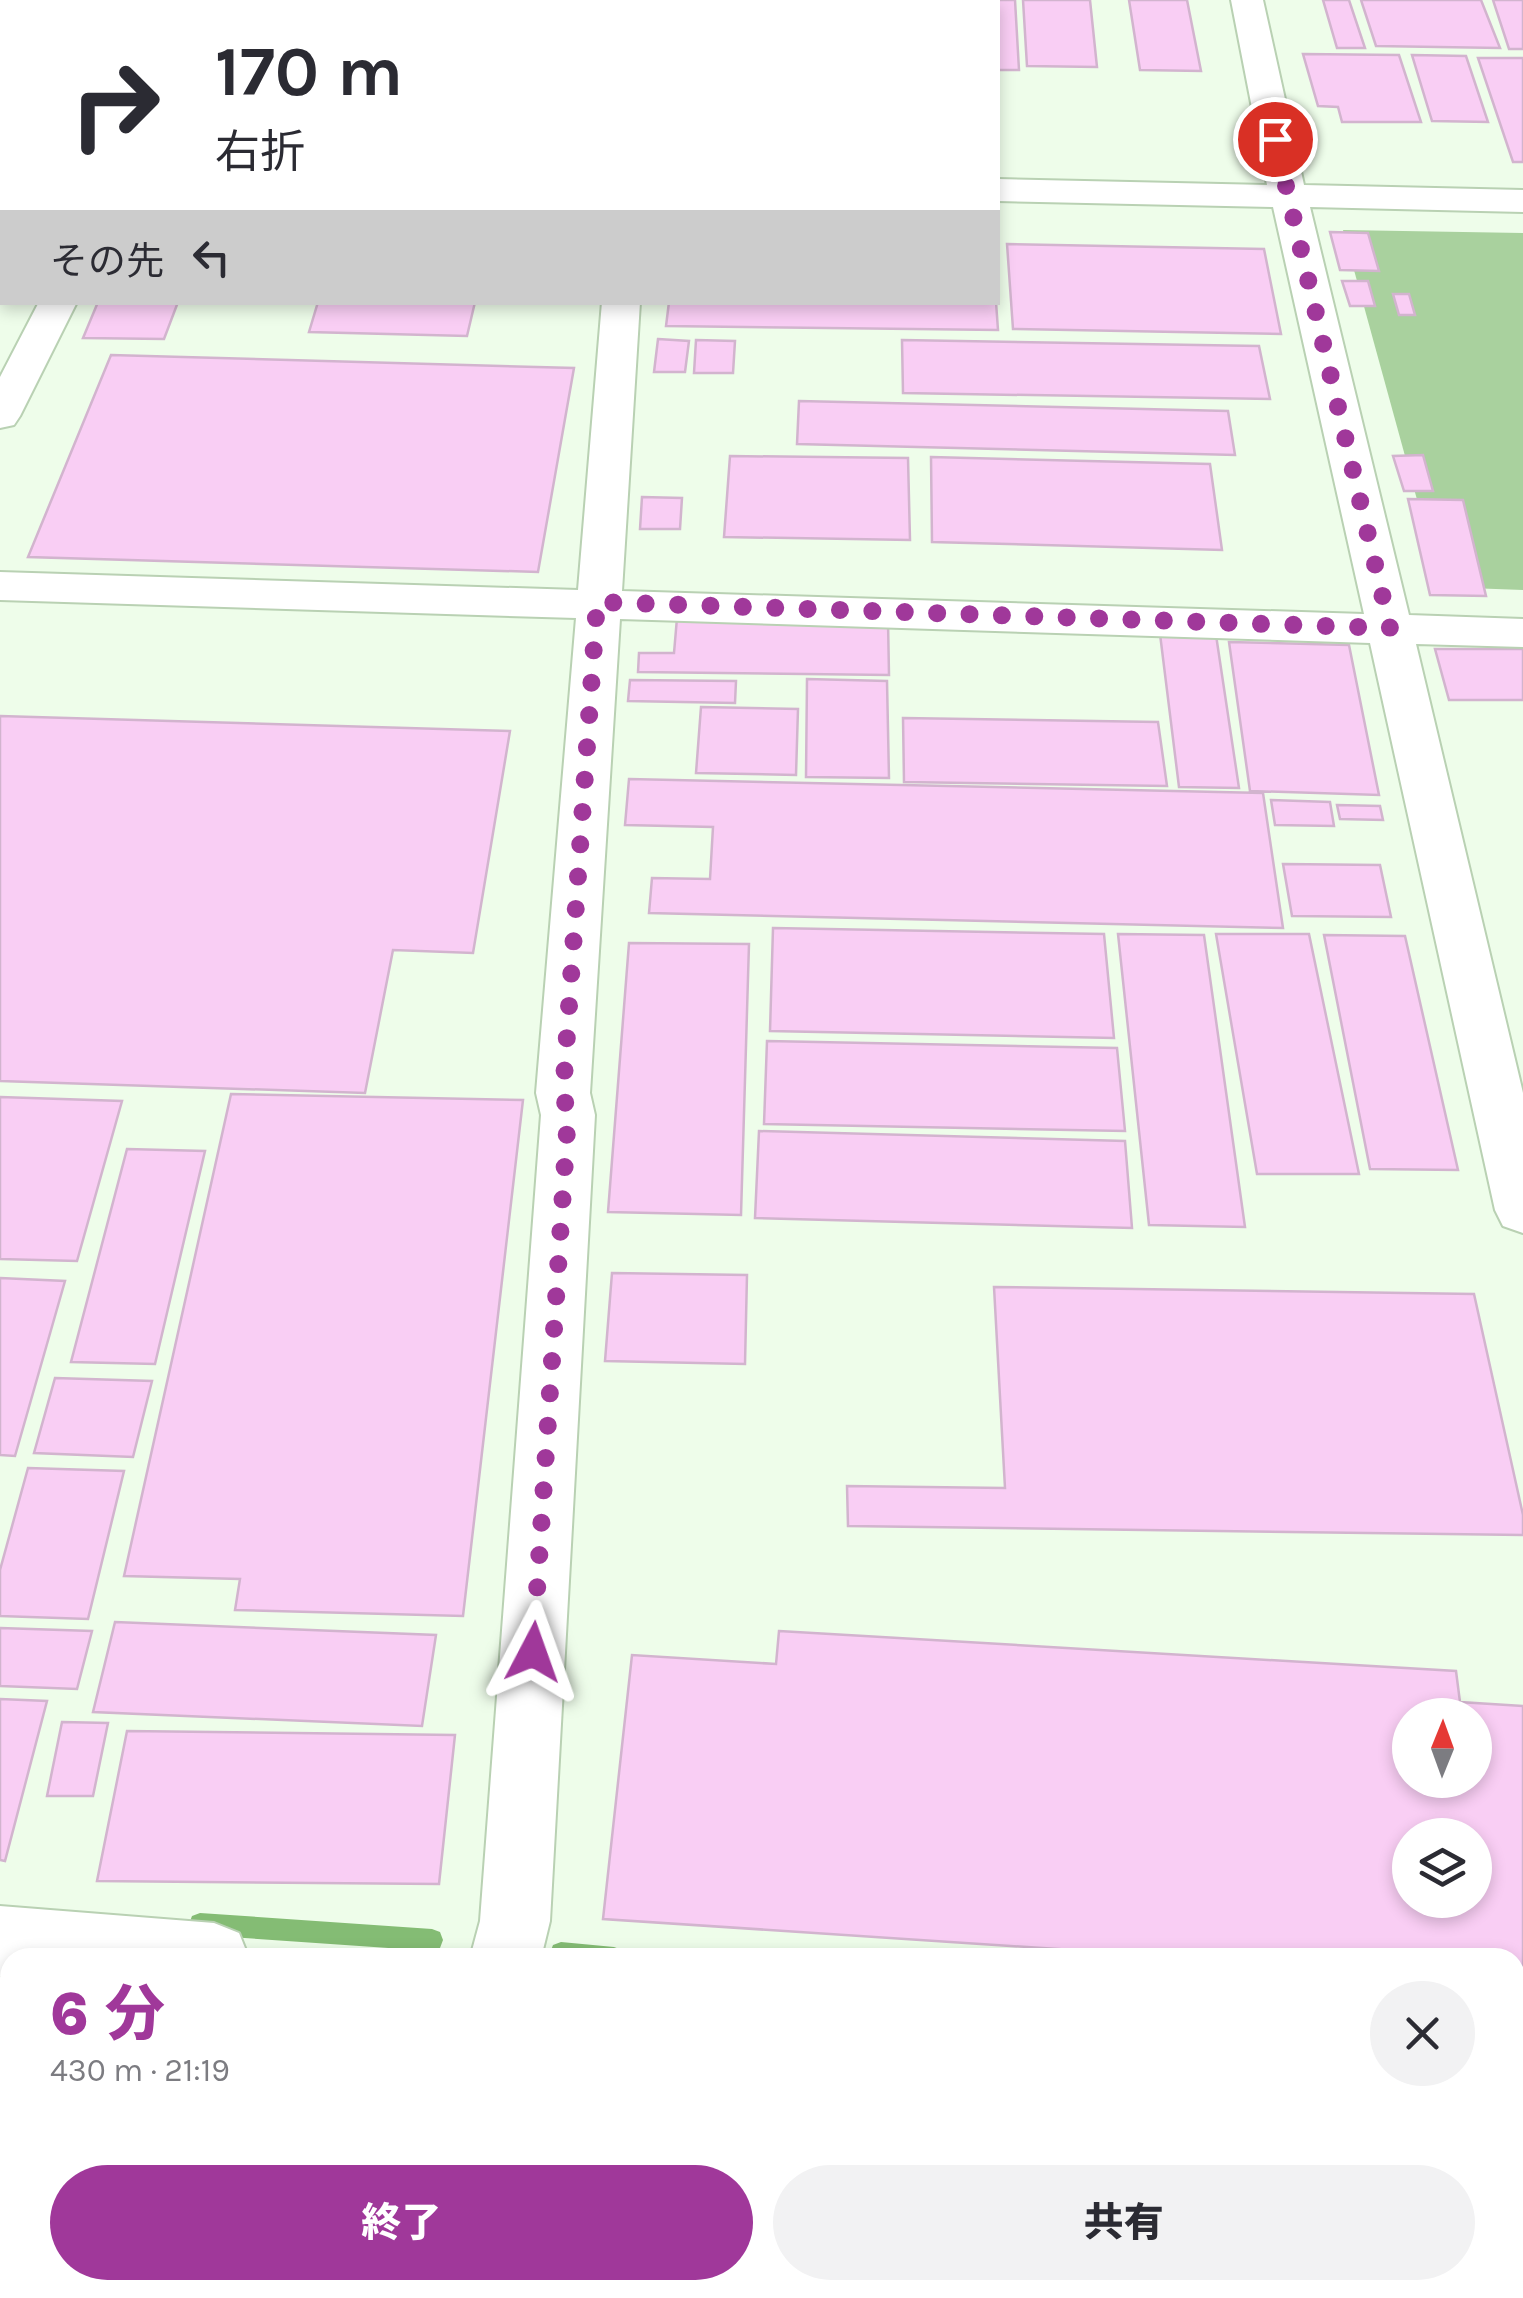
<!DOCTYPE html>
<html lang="ja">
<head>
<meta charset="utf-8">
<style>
  :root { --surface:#fff; --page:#f2f2f3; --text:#2b2b33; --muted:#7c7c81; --accent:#a0389a }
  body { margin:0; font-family:Karla,"Noto Sans JP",sans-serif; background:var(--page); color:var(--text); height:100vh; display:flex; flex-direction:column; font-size:38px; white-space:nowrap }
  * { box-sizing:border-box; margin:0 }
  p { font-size:32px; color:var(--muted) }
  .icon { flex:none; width:55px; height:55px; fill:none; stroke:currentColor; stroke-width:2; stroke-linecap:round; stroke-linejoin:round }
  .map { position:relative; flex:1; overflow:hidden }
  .sheet { position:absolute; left:0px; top:1948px; width:1525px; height:352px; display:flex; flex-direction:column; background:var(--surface); border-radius:30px 30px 0 0; box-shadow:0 5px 15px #0003 }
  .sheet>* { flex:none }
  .top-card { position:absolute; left:0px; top:0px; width:1000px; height:305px; box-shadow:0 5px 15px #0003; background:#fff; color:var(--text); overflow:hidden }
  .needle { width:65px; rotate:1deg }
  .buttons { position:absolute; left:1392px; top:1698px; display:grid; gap:20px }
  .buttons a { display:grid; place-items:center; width:100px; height:100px; border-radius:50%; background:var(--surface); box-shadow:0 5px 15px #0003; font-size:50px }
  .pin { position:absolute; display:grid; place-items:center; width:85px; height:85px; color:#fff; margin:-42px; border:5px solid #fff; border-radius:50%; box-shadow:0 2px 10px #0007 }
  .me { position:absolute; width:110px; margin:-55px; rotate:4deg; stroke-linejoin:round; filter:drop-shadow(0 0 8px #0008) }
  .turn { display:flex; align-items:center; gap:35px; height:210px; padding:0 50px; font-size:45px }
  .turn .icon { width:130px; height:130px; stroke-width:2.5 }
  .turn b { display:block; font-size:70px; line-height:85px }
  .then { display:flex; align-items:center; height:95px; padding:0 50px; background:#0003; gap:20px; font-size:38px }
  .round { display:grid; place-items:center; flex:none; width:105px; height:105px; border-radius:52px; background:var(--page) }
  .summary { display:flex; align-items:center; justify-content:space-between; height:170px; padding:0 50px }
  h1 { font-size:60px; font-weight:800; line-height:75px; color:var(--accent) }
  .button { display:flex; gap:20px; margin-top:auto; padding:20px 50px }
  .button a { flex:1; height:115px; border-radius:60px; background:var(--accent); color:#fff; font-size:40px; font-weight:800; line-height:115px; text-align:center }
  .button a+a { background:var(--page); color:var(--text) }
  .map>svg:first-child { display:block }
  .green { fill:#a9d19e }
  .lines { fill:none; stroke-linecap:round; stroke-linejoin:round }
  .stream { fill:#84bc74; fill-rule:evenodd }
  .building { fill:#f9cef4; stroke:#d2b4ce; stroke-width:2.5; fill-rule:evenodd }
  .minor-casing { stroke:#b9d1b3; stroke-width:4 }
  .minor { fill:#fff; fill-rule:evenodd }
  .route { stroke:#a0389a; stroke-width:18; stroke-dasharray:0 32.4 }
</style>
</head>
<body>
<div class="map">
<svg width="1523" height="2298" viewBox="0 0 1523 2298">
  <rect width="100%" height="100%" fill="#eefdea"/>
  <path class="green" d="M1343 230 1523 233V590L1441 587Z"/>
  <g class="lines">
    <path class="stream" d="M200 1913 432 1929 440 1932 443 1940 440 1948 432 1951 200 1935 192 1932 189 1924 192 1916Z
      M561 1942 614 1947 622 1950 625 1958H552L550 1953 553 1945Z
      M1515 2015 1523 2016V2038L1515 2037Z"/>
  </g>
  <path class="building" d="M519 0H633L518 2Z
    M936 0H1015L1019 70H998V2Z
    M1023 0H1090L1097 67 1027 66Z
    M1129 0H1187L1201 71 1140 70Z
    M1323 0H1349L1365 48H1337Z
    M1361 0H1481L1500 48 1376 46Z
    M1493 0H1523V49H1509Z
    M1303 54 1399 55 1421 122H1342L1338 107 1318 106Z
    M1412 55 1466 56 1488 122 1432 121Z
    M1478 58H1523V162H1513Z
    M1330 232 1368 233 1379 271 1340 270Z
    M1007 244 1264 249 1281 334 1013 329Z
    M1342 281H1368L1375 306H1350Z
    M1393 294H1409L1415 315H1399Z
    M98 302H178L164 339 83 338Z
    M318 302H475L467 336 309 332Z
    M669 302H996L998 330 666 326Z
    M658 339 689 341 685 372H654Z
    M696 340 735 341 733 373H694Z
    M902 340 1259 346 1270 399 903 393Z
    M111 355 574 368 538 572 28 557Z
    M799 401 1228 411 1235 455 797 444Z
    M1423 455 1433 491H1404L1393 456Z
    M730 456 908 458 910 540 724 537Z
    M931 457 1210 464 1222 550 932 542Z
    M642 497 682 498 680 529H640Z
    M1408 499 1463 500 1486 596 1430 595Z
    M677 618 888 621 889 675 638 672 639 653H674Z
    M1160 634 1216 635 1239 788 1179 787Z
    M1229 642 1349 645 1379 795 1250 791Z
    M1435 649H1523V700H1449Z
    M807 679 887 681 889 778 806 777Z
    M630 680 736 681 735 703 628 701Z
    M701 707 798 709 796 775 696 773Z
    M0 716 510 731 473 953 393 950 365 1093 0 1081Z
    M903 718 1158 722 1167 786 904 782Z
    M629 779 1263 793 1283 928 649 913 652 878 710 879 713 827 625 825Z
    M1271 800 1330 802 1334 826 1275 825Z
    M1337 805 1380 806 1383 820 1340 819Z
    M1283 864 1380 865 1391 917 1292 916Z
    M773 928 1104 934 1114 1038 770 1031Z
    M1118 934 1204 935 1245 1227 1149 1225Z
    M1216 934H1309L1359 1174H1257Z
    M1324 935 1405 936 1458 1170 1370 1169Z
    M629 943 749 944 741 1215 608 1212Z
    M767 1041 1117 1048 1125 1131 764 1124Z
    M231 1094 523 1100 463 1616 235 1610 240 1579 124 1576Z
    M0 1097 122 1101 77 1261 0 1259Z
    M759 1131 1125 1141 1132 1228 755 1218Z
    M127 1149 205 1151 155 1364 71 1362Z
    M612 1273 747 1275 745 1364 605 1361Z
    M0 1278 65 1281 15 1456 0 1455Z
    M994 1287 1474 1294 1523 1515V1535L848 1526 847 1486 1005 1488Z
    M55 1378 152 1381 133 1457 34 1453Z
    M28 1468 124 1471 88 1619 0 1616V1570Z
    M115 1622 436 1635 422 1726 93 1712Z
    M0 1628 92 1631 77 1689 0 1686Z
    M779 1631 1456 1671 1460 1702 1523 1706V1979L1515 1978V1958H1194L603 1919 632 1655 776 1664ZM1410 1715H1475V1780H1410ZM1410 1835H1475V1900H1410Z
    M0 1699 47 1701 5 1861 0 1860Z
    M62 1722 108 1723 93 1796H47Z
    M127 1731 455 1735 439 1884 97 1881Z
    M1515 2062H1523V2151H1515Z
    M10 2131V2199H0V2169Z
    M1515 2248 1523 2249V2298H1509L1508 2290H1515Z
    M0 2252H10V2290H38L36 2298H0Z
    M48 2290H94L93 2298H47Z
    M106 2290H163L162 2298H104Z
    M184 2290H238L237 2298H182Z
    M251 2290H294L293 2298H249Z
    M305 2290H354V2298H305Z
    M362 2290H417V2298H361Z
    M529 2290H627L626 2298H528Z
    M864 2290H931V2296L864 2293Z
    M944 2290H1008V2298H944Z
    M1019 2290H1082L1083 2298H1019Z
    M1092 2290H1156L1157 2298H1092Z
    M1164 2290H1232L1233 2298H1164Z
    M1243 2290H1300L1301 2298H1244Z
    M1311 2290H1367L1368 2298H1312Z
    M1374 2290H1431L1432 2298H1375Z
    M1437 2290H1501L1503 2298H1438Z"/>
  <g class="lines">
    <g class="minor-casing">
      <path id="minor" d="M635 0H667V2H635Z
        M1231 0H1263L1304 185 1523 190V212L1310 207 1409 615 1523 619V647L1416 644 1523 1093V1233L1503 1226 1495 1210 1370 643 620 619 590 1093 595 1115 550 1921 541 1958H470L480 1921 541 1115 536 1093 576 618 0 600V572L578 590 602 302H640L622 591 1364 614 1273 207 998 201V179L1267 185Z
        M0 61H2V81H0Z
        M39 302H77L20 416 14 425 0 428V377Z
        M0 1906 214 1923 239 1933 249 1958H10V1977L0 1976Z
        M1515 2151 1523 2152V2228L1515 2227Z
        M435 2290H513V2298H435Z"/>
    </g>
    <use href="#minor" class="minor"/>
  </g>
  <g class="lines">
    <path class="route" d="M533 1652 568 1115 563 1093 597 602 1390 628 1275 139"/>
  </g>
</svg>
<div class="buttons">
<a><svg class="needle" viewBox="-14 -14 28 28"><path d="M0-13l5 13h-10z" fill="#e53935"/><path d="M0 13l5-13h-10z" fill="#7c7c81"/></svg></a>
<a><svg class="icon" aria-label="layers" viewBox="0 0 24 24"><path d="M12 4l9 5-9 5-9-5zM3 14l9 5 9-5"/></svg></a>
</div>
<div class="pin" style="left:1275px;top:139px;background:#d93025"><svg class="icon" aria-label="arrive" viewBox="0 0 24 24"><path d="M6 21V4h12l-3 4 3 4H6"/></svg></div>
<svg class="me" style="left:533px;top:1652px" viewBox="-20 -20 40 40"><path d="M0-17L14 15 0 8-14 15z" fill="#a0389a" stroke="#fff" stroke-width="4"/></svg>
<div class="top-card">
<div class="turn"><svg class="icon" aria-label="right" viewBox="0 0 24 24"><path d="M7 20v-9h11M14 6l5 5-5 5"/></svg><div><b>170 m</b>右折</div></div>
<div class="then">その先<svg class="icon" aria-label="left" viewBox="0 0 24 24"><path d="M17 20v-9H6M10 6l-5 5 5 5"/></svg></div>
</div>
<section class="sheet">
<div class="summary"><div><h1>6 分</h1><p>430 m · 21:19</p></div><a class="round"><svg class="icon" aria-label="close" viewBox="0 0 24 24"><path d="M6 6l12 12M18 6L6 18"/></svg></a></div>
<div class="button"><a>終了</a><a>共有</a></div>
</section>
</div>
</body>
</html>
